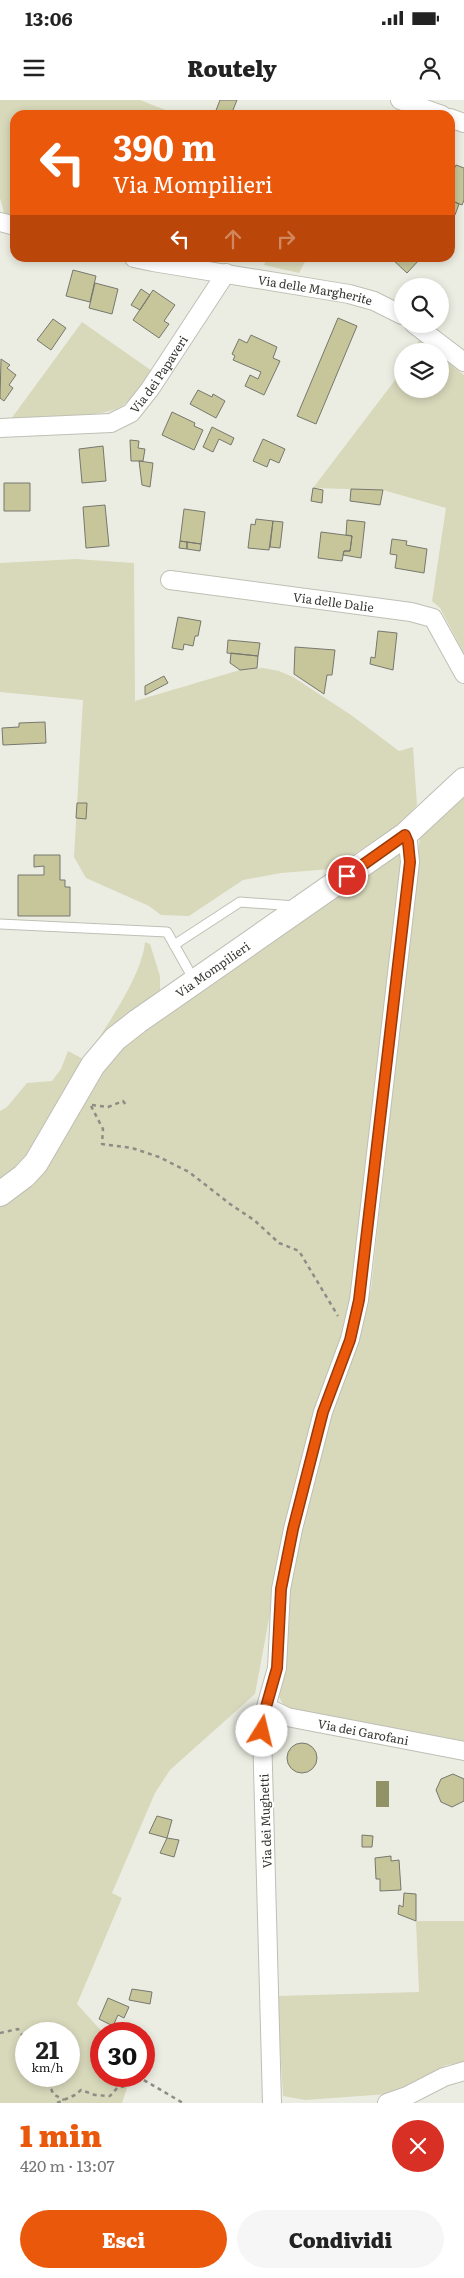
<!DOCTYPE html>
<html lang="it">
<head>
<meta charset="utf-8">
<style>
  :root { --surface:#fff; --page:#f6f6f6; --text:#222; --muted:#767676; --accent:#ea580c }
  body { margin:0; font-family:Literata,serif; background:var(--page); color:var(--text); height:100vh; display:flex; flex-direction:column; font-size:19px; white-space:nowrap }
  * { box-sizing:border-box; margin:0 }
  p { font-size:16px; color:var(--muted) }
  .icon { flex:none; width:28px; height:28px; fill:none; stroke:currentColor; stroke-width:2; stroke-linecap:round; stroke-linejoin:round }
  .map { position:relative; height:2003px; overflow:hidden }
  .sheet { display:flex; flex-direction:column; background:var(--surface); flex:1 }
  .sheet>* { flex:none }
  .hud { position:absolute; left:10px; top:10px; width:445px; height:152px; border-radius:15px; box-shadow:0 2px 8px #0003; background:#ea580c; color:#fff; overflow:hidden }
  .fabs { position:absolute; left:394px; top:178px; display:grid; gap:10px }
  .fabs a { display:grid; place-items:center; width:55px; height:55px; border-radius:50%; background:var(--surface); box-shadow:0 2px 8px #0003; font-size:25px }
  .speed { position:absolute; left:15px; top:1922px; display:flex; gap:10px; font-size:25px; font-weight:700; text-align:center }
  .speed>* { display:grid; place-content:center; width:65px; height:65px; border-radius:50%; background:var(--surface); box-shadow:0 2px 8px #0003; line-height:1 }
  .speed small { font-size:12px; font-weight:400 }
  .speed .limit { border:8px solid #d22; background:#fff; color:#111 }
  .pin { position:absolute; display:grid; place-items:center; width:42px; height:42px; color:#fff; margin:-21px; border:2px solid #fff; border-radius:50%; box-shadow:0 1px 5px #0007 }
  .me { position:absolute; width:55px; margin:-28px; rotate:9deg; stroke-linejoin:round; filter:drop-shadow(0 0 4px #0008) }
  .turn { display:flex; align-items:center; gap:18px; height:105px; padding:0 20px; font-size:22px }
  .turn .icon { width:65px; height:65px; stroke-width:2.5 }
  .turn b { display:block; font-size:35px; line-height:42px }
  .lanes { display:flex; align-items:center; height:48px; padding:0 20px; background:#0003; justify-content:center; gap:25px; direction:ltr }
  .lanes .off { opacity:.35 }
  .round { display:grid; place-items:center; flex:none; width:52px; height:52px; border-radius:26px; background:var(--page) }
  .summary { display:flex; align-items:center; justify-content:space-between; height:85px; padding:0 20px }
  h1 { font-size:30px; font-weight:800; line-height:38px; color:var(--accent) }
  .cta { display:flex; gap:10px; margin-top:auto; padding:10px 20px }
  .cta a { flex:1; height:58px; border-radius:30px; background:var(--accent); color:#fff; font-size:20px; font-weight:800; line-height:58px; text-align:center }
  .cta a+a { background:var(--page); color:var(--text) }
  .status { display:flex; justify-content:space-between; align-items:center; height:35px; padding:0 25px; background:var(--surface); direction:ltr }
  .status svg { height:14px; fill:currentColor }
  header { display:flex; justify-content:space-between; align-items:center; height:65px; padding:0 20px; background:var(--surface); font-size:22px; font-weight:800 }
  .map>svg:first-child { display:block }
  .green { fill:#d8d8bb; fill-rule:evenodd }
  .water { fill:#929267 }
  .building { fill:#c6c69a; stroke:#77776e }
  .lines { fill:none; stroke-linecap:round; stroke-linejoin:round }
  .lane-casing { stroke:#bfbfb5; stroke-width:11 }
  .street-casing { stroke:#bfbfb5; stroke-width:20 }
  .secondary-casing { stroke:#bfbfb5; stroke-width:26 }
  .path { stroke:#8d8d86; stroke-width:2.5; stroke-dasharray:4 4; stroke-linecap:butt }
  .lane { stroke:#fff; stroke-width:9 }
  .street { stroke:#fff; stroke-width:18 }
  .secondary { stroke:#fff; stroke-width:24 }
  .route-casing { stroke:#983908; stroke-width:12 }
  .route { stroke:#ea580c; stroke-width:9 }
  .labels { text-anchor:middle; dominant-baseline:central; stroke-width:4; stroke-linejoin:round; paint-order:stroke }
  .street-label { font-size:12px; fill:#373733; stroke:#fff }
</style>
</head>
<body>
<div class="status"><b>13:06</b><svg viewBox="0 0 49 12"><path d="M0 12V9h3v3zM5 12V6h3v6zM10 12V3h3v9zM15 12V0h3v12zM26 1h20v11H26zM47 4h2v5h-2z"/></svg></div>
<header><svg class="icon" aria-label="menu" viewBox="0 0 24 24"><path d="M4 6h16M4 12h16M4 18h16"/></svg>Routely<svg class="icon" aria-label="person" viewBox="0 0 24 24"><circle cx="12" cy="8" r="4"/><path d="M4 21q1-7 8-7t8 7"/></svg></header>
<div class="map">
<svg width="464" height="2003" viewBox="0 0 464 2003">
  <rect width="100%" height="100%" fill="#ecede2"/>
  <path class="green" d="M0 0H140L178 15H15V116L4 113 0 98Z
    M267 158H307L299 173 264 165Z
    M82 222 152 271C143 284 134 297 122 306 106 318 35 318 11 319Z
    M419 240 433 251H413Z
    M440 256 464 275V553L440 508 432 501 446 408 383 390 313 388 402 271V289H440Z
    M76 459 134 463 135 601 240 570 263 568 279 571 293 577 351 615 399 651 413 647 417 705 400 724 331 769 281 773 243 780 189 816 161 815 149 806 86 778 74 757 83 600 0 592V463Z
    M464 688V1645L295 1613C285 1607 279 1602 278 1590L289 1493 325 1326 356 1244 371 1189 421 727Z
    M400 751 404 763 351 1202 274 1492 255 1594 170 1670 155 1693 112 1793 122 1798 77 1904 104 1934H101V1976H131L122 2003H0V1104L87 983 146 924 253 856ZM26 1934H69V1976H26Z
    M145 842 150 844 160 876V896L91 950C109 922 142 875 145 842Z
    M68 951 85 960 30 1055 0 1085V1011L7 1007 27 983 52 981 61 969Z
    M416 1821H464V1962L446 1965 411 1984 388 1994 305 2000 283 1996 277 1896 419 1892Z"/>
  <path class="water" d="M376 1681H389V1707H376Z"/>
  <path class="building" d="M220 0H237L231 15 215 13Z
    M456 65 464 68V100L462 105 450 100V77Z
    M450 100 459 104 455 115 450 113Z
    M391 158H418L420 159 407 173Z
    M73 170 96 176 90 202 66 196Z
    M95 183 118 189 112 214 89 208Z
    M141 189 150 195 140 210 131 205Z
    M153 190 175 205 164 221 169 224 159 238 133 220Z
    M338 218 357 226 316 324 297 316Z
    M53 219 66 228 51 250 37 240Z
    M251 235 277 247 273 258 280 261 264 295 245 286 250 275 258 279 261 272 233 260 235 256 232 254 239 239 247 243Z
    M1 259 10 265 7 268 16 275 9 285 13 288 4 301 0 298Z
    M198 290 212 297 213 294 225 301 216 318 190 304Z
    M172 312 195 323 194 326 203 330 194 350 162 335Z
    M212 327 234 338 231 345 219 339 213 352 203 347Z
    M263 339 285 349 279 363 270 359 267 367 253 361Z
    M130 340 139 341 138 348 145 349 143 361H131Z
    M103 346 106 381 82 383 79 349Z
    M139 361 153 363 150 387 142 385Z
    M4 383H30V411H4Z
    M313 388 323 390 322 403 311 401Z
    M351 389 383 390 380 405 350 401Z
    M105 405 109 446 86 448 83 407Z
    M184 409 205 412 201 444 180 441Z
    M256 419 273 421 269 450 248 448 251 424 255 425Z
    M347 420 365 422 361 458 343 455 344 451H350L352 436 346 435Z
    M273 421 283 422 280 448 270 447Z
    M321 432 352 436 350 451H344L342 461 318 458Z
    M392 439 407 441 406 445 427 449 424 473 395 468 397 455 390 454Z
    M180 441 187 442V449L179 448Z
    M187 442 201 444 200 451 187 449Z
    M178 517 201 521 198 536H195L193 546 184 544 183 550 172 548Z
    M378 531 397 533 393 570 370 564 371 557 375 558Z
    M228 540 260 543 258 556 227 553Z
    M295 547 335 550 332 575H327L324 594 294 574Z
    M231 553 258 556 257 568 240 570 230 563Z
    M164 576 168 583 145 595V586Z
    M45 622 46 643 3 645 2 628 19 627V623Z
    M77 703H87L86 719 76 718Z
    M34 755H60V780H65V787H70V816H18V775H44V766L34 767Z
    M287 1658a15 15 0 1 1 30 0a15 15 0 1 1-30 0Z
    M453 1674 464 1679V1701L452 1707 441 1702 436 1690 441 1679Z
    M157 1716 172 1720 167 1738 149 1733Z
    M362 1735 373 1736 372 1747H362Z
    M167 1738 179 1740 174 1757 160 1753Z
    M391 1756V1761L399 1760 401 1790 380 1791V1779H376L375 1758Z
    M404 1793 416 1794V1821L398 1814 399 1805 403 1807Z
    M132 1889 152 1892 150 1904 129 1900Z
    M108 1898 129 1907 124 1918 118 1915 113 1926 99 1919Z"/>
  <g class="lines">
    <g class="lane-casing">
      <path id="lane" d="M0 824 167 832 194 880
        M174 845 240 802 296 806"/>
    </g>
    <g class="street-casing">
      <g id="street">
        <path d="M400 0 442 15"/>
        <path d="M450 18 464 23"/>
        <path d="M0 122 15 126"/>
        <path id="s1" d="M134 158 153 162 349 194 374 201 402 215"/>
        <path d="M414 224 464 262"/>
        <path id="s2" d="M0 328 111 323 131 313 150 289 226 173"/>
        <path id="s3" d="M170 480 411 512 433 518 464 574"/>
        <path id="s4" d="M266 1607 287 1617 464 1651"/>
        <path d="M272 2003 262 1631 266 1607 277 1568 281 1489 293 1429 323 1312 350 1239 359 1200 410 762 408 742 405 735"/>
        <path d="M387 2003 407 1996 444 1977 464 1971"/>
      </g>
    </g>
    <g class="secondary-casing">
      <g id="secondary">
        <path id="s5" d="M0 1094 24 1076 36 1063 93 965 115 939 138 921 405 735 464 680"/>
      </g>
    </g>
    <path class="path" d="M92 1005 108 1007 123 1001 126 1005
      M91 1006 103 1029 102 1044 132 1048 159 1057 189 1072 230 1104 254 1120 279 1143 299 1151 338 1216
      M0 1933 18 1929 26 1941
      M42 1976C44 1984 51 1985 53 1994L64 2000
      M137 1976 183 2003
      M57 2003 75 1995 81 1990 95 1995 110 1996 118 1987C127 1987 132 1984 137 1976"/>
    <use href="#lane" class="lane"/>
    <use href="#street" class="street"/>
    <use href="#secondary" class="secondary"/>
  </g>
  <g class="lines">
    <g class="route-casing">
      <path id="route" d="M262 1631 266 1607 277 1568 281 1489 293 1429 323 1312 350 1240 359 1200 410 762 408 742 405 735 347 776"/>
    </g>
    <use href="#route" class="route"/>
  </g>
  <g class="labels">
    <g class="street-label">
      <text stroke="none"><textPath href="#s1" startOffset="184">Via delle Margherite</textPath></text>
      <text stroke="none"><textPath href="#s2" startOffset="181">Via dei Papaveri</textPath></text>
      <text stroke="none"><textPath href="#s3" startOffset="165">Via delle Dalie</textPath></text>
      <text stroke="none"><textPath href="#s5" startOffset="315">Via Mompilieri</textPath></text>
      <text stroke="none"><textPath href="#s4" startOffset="101">Via dei Garofani</textPath></text>
      <text transform="translate(265 1721) rotate(-92)">Via dei Mughetti</text>
    </g>
  </g>
</svg>
<div class="fabs">
<a><svg class="icon" aria-label="search" viewBox="0 0 24 24"><circle cx="10" cy="10" r="6"/><path d="M15 15l6 6"/></svg></a>
<a><svg class="icon" aria-label="layers" viewBox="0 0 24 24"><path d="M12 4l9 5-9 5-9-5zM3 14l9 5 9-5"/></svg></a>
</div>
<div class="speed"><div>21<small>km/h</small></div><div class="limit">30</div></div>
<div class="pin" style="left:347px;top:776px;background:#d93025"><svg class="icon" aria-label="arrive" viewBox="0 0 24 24"><path d="M6 21V4h12l-3 4 3 4H6"/></svg></div>
<svg class="me" style="left:262px;top:1631px" viewBox="-20 -20 40 40"><circle r="19" fill="#fff"/><path d="M0-13L10 11 0 6-10 11z" fill="#ea580c"/></svg>
<div class="hud">
<div class="turn"><svg class="icon" aria-label="left" viewBox="0 0 24 24"><path d="M17 20v-9H6M10 6l-5 5 5 5"/></svg><div><b>390 m</b>Via Mompilieri</div></div>
<div class="lanes"><svg class="icon" aria-label="left" viewBox="0 0 24 24"><path d="M17 20v-9H6M10 6l-5 5 5 5"/></svg><svg class="icon off" aria-label="ahead" viewBox="0 0 24 24"><path d="M12 20V5M6 11l6-6 6 6"/></svg><svg class="icon off" aria-label="right" viewBox="0 0 24 24"><path d="M7 20v-9h11M14 6l5 5-5 5"/></svg></div>
</div>
</div>
<section class="sheet">
<div class="summary"><div><h1>1 min</h1><p>420 m · 13:07</p></div><a class="round" style="background:#d93025;color:#fff"><svg class="icon" aria-label="close" viewBox="0 0 24 24"><path d="M6 6l12 12M18 6L6 18"/></svg></a></div>
<div class="cta"><a>Esci</a><a>Condividi</a></div>
</section>
</body>
</html>
